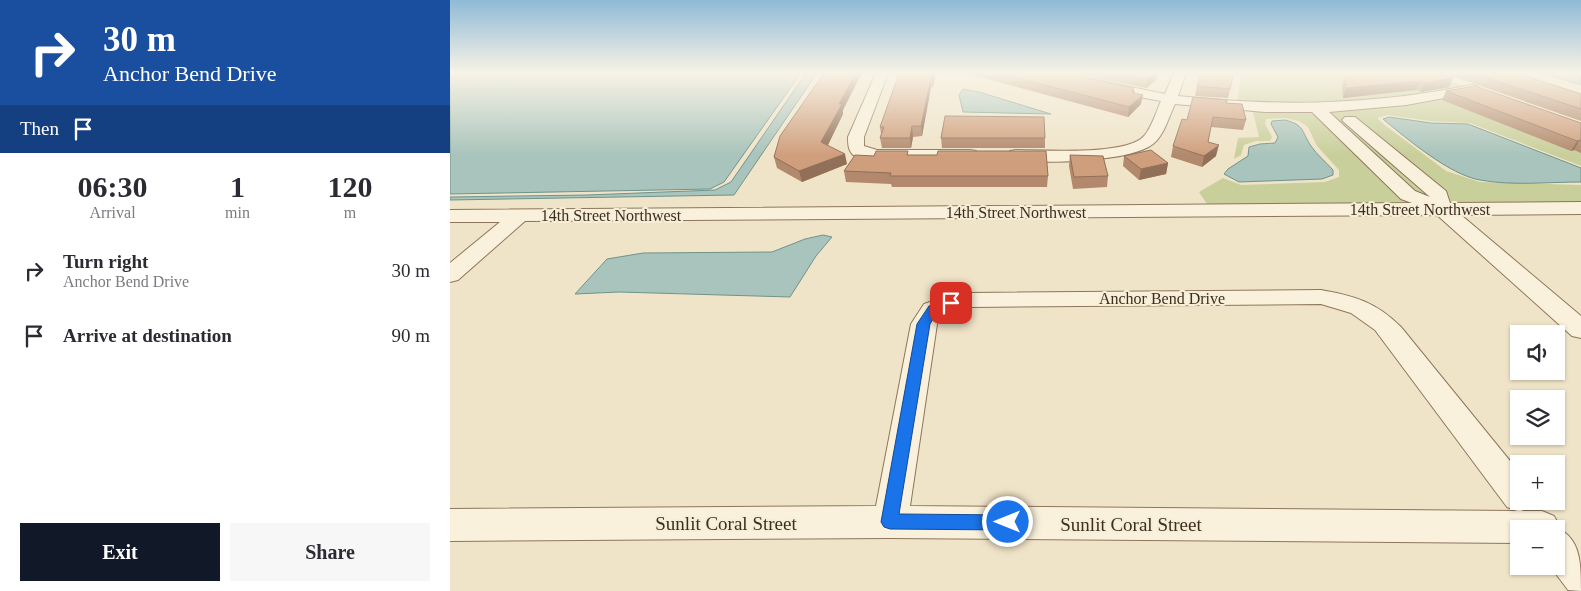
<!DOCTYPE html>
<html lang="en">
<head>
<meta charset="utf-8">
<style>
  :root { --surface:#fff; --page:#f7f7f7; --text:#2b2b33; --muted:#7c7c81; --accent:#111827 }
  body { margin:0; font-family:Georgia,serif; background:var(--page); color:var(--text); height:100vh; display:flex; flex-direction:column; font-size:19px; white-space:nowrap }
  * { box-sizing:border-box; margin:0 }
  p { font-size:16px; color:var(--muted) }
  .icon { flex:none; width:28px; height:28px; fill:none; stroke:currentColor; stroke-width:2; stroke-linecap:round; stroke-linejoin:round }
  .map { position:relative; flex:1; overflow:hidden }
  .sheet { display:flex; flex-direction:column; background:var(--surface); width:450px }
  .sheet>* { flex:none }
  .banner { background:#1a4fa0; color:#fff; overflow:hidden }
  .fabs { position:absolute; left:1060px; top:325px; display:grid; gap:10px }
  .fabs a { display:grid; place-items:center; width:55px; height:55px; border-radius:0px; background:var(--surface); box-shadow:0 1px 4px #0004; font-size:25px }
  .pin { position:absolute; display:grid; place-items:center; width:42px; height:42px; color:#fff; margin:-21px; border-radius:10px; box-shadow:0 2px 8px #0006 }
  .me { position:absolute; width:55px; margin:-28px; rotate:270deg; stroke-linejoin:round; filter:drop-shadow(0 0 4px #0008) }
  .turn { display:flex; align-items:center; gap:18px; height:105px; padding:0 20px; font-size:22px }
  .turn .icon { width:65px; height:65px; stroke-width:2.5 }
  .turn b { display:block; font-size:35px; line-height:42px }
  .then { display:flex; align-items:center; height:48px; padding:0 20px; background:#0003; gap:10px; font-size:19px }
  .eta { display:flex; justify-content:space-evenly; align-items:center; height:85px; text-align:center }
  .eta b { font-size:30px; font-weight:800; line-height:35px }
  .action { display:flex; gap:10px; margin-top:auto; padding:10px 20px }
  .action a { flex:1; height:58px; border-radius:0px; background:var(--accent); color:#fff; font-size:20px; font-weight:800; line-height:58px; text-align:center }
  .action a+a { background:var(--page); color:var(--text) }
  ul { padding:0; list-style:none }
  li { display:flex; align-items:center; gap:15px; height:65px; padding:0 20px }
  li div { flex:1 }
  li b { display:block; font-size:19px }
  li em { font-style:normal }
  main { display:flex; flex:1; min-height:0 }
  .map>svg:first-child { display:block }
  .green { fill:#c9cf9b }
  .water { fill:#a9c4bc; stroke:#6f938a }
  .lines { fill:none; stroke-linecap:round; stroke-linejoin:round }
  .minor-casing { stroke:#8d765c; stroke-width:2 }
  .minor { fill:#faf1dc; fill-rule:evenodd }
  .wall { fill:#b2896c }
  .shaded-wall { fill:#916f58 }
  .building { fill:#cf9f7d; stroke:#916f58 }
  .route { fill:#1a73e8; stroke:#114b97 }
  .labels { text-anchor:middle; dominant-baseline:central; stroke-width:4; stroke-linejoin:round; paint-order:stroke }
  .street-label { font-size:16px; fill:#3d2e20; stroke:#f7eed8 }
  .near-street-label { font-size:19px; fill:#3d2e20; stroke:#f7eed8 }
</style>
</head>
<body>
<main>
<section class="sheet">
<div class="banner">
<div class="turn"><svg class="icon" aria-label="right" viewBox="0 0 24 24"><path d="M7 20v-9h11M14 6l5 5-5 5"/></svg><div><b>30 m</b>Anchor Bend Drive</div></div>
<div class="then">Then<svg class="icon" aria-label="arrive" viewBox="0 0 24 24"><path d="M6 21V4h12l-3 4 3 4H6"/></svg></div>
</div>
<div class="eta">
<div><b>06:30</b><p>Arrival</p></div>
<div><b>1</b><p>min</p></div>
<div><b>120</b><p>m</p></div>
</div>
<ul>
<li><svg class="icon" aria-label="right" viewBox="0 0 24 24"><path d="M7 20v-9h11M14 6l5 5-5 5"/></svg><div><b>Turn right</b><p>Anchor Bend Drive</p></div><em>30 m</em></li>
<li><svg class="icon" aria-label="arrive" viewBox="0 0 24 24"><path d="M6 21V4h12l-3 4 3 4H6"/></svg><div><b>Arrive at destination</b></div><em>90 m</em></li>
</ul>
<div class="action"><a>Exit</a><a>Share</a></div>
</section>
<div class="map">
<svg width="1131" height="591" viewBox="0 0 1131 591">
  <rect width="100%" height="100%" fill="#f0e4c8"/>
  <path class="green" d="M791 73H977L1131 128V166L1020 123 980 121 938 115 927 118 936 126 996 171 1030 182 1131 185V204L1000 205 980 194 981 200 973 205 759 207 749 192 773 178 791 185 875 182 889 177V170L867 146 858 127 849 121 835 118 816 119 815 124 822 137 820 141H806L794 145 791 155 784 159 788 138 809 137 802 108 787 105Z"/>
  <path class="water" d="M0 73H351L274 182 260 189 0 194Z
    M356 73H367L284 195 0 200V197L137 195 265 190 281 182Z
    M1091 73H1131V85Z
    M513 89 529 92 601 114 513 112 509 95Z
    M939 117 981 123 1018 124 1131 168V182C1098 182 1063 186 1030 180 1000 175 957 139 933 119Z
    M835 120C855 125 851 131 861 146 867 155 876 162 883 170V175L872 179 789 182 774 174 778 169 798 156 799 147 810 144 825 143 828 137 821 124 822 121Z
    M373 235 382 237 366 256 340 297 169 292 125 294 157 259 193 253 322 252 355 239Z"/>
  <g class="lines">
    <g class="minor-casing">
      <path id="minor" d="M426 73H438L414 137V146L427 150H520L526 151 528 155 526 159C510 162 419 163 406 157 398 152 398 145 398 137Z
        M592 73H612L715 94 724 73H736L728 96C829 107 922 105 1022 85L1027 86 1029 89 1027 92 956 105 879 112 965 191 980 197 895 123 892 120 895 117H905L996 191 1000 203 1131 202V214L1011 215 1131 316V338L1122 336 987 215 75 221 8 280 0 282V263L50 222H0V210L962 203 951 199 862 112H815L725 104C719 116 714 136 703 144 681 162 588 165 560 159L558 155 560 151 566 150C592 150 677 156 694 136 702 127 706 112 711 101L641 88 593 76Z
        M871 290C905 296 926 302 951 327L1069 472V501H1084L1081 507 1071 511H1092L1104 516 1110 527 1109 529C1131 540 1131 565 1131 591L1118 590 1100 566H1106V529H1069V543L440 538 0 541V509L426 506 461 324 474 304 501 295 522 293ZM871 304 901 313 925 330 1057 507 1067 511 460 506 487 324 492 314 522 307Z"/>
    </g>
    <use href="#minor" class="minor"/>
  </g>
  <path class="wall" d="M449 73H488L487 76H485L483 87H481L472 136 463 137 461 148H432L430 138 431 134 430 127 446 82Z
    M515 73H610L684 88V93L691 104 678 117Z
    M620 73H707L706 80 696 88Z
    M784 73 778 98 745 96 747 86Z
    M917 73H986L1003 78 999 87 971 92 966 90 893 98 892 86 894 77 919 73Z
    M993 73H1066L1131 94V121Z
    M996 91 1131 123V153L1124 150 1121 151 992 100Z
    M776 103 796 120 793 130 761 127 758 142 766 156 752 167 721 157 723 146 737 120Z
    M393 110V114L378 145 397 164 352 182 327 168 324 157Z
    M491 138H595V148H492Z
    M458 155 598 176 597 187H442L441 184 396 182 394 171 424 156Z
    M620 155 658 176 657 187 623 189 619 166Z
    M674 156 718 163 716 174 689 180 673 166Z"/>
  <path class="shaded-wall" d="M406 73H412L393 110V114L374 153 371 142 389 104Z
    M483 73H485V76L483 87 482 78Z
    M705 73H707L706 80 696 88 697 79Z
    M481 78V87L472 136 471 126Z
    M1003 78 999 87 971 92 975 83Z
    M970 81 966 90 893 98 896 88Z
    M693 95 691 104 678 117 679 107Z
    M462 126 463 137 461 148 460 138Z
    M1130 140 1124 150 1121 151 1127 141Z
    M769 145 766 156 752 167 754 156Z
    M395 154 397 164 352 182 349 171Z
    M718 163 716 174 689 180 691 169Z"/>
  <path class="building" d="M374 73H406L389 104H392L371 142 395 154 349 171 324 157 330 136Z
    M449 73H483L482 78H481L471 126H462L460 138H430L434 127H430L446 82Z
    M548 73H610L684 88 681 91 685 92 683 93 693 95 679 107Z
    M664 73H705L697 79Z
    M751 73H784L780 89 747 86Z
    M922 73H986L1003 78 975 83 970 81 896 88 894 77Z
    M1023 73H1066L1131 94V109Z
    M1025 86 1131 123V140L1127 141 996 91Z
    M743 97 777 100 776 103 792 104 796 120 763 117 758 142 769 145 754 156 723 146 732 119 737 120Z
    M495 116 594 117 595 138H491Z
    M701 150 718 163 691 169 674 156Z
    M426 151H458L457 155H487L488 151H596L598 176H440L441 173 394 171 405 155 424 156Z
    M620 155 653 156 658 176 624 177Z"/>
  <linearGradient id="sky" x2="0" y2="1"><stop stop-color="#8fbad6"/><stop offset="0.47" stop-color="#f8f3e6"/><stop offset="1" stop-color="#f8f3e6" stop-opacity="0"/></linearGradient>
  <rect width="1131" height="155" fill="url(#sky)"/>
  <path class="route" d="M501 299 507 303 505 306 488 311 480 324 449 514 558 515 564 517 567 522 564 528 558 530 440 529 434 527 431 522 467 324 479 306Z"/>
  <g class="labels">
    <g class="street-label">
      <text x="970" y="209">14th Street Northwest</text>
      <text x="566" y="212">14th Street Northwest</text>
      <text x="161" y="215">14th Street Northwest</text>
      <text x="712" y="298">Anchor Bend Drive</text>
    </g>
    <g class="near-street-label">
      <text x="276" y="523">Sunlit Coral Street</text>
      <text x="681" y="524">Sunlit Coral Street</text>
    </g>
  </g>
</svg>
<div class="fabs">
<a><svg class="icon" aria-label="sound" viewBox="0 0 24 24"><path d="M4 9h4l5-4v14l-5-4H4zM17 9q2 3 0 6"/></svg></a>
<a><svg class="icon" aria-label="layers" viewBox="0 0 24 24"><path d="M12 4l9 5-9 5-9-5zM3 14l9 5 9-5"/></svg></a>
<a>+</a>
<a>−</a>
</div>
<div class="pin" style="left:501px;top:303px;background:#d93025"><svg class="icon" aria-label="arrive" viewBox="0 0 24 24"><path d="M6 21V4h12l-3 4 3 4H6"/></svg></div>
<svg class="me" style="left:558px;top:522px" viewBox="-20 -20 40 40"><circle r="17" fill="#1a73e8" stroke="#fff" stroke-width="3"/><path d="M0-11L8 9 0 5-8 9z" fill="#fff"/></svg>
</div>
</main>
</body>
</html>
